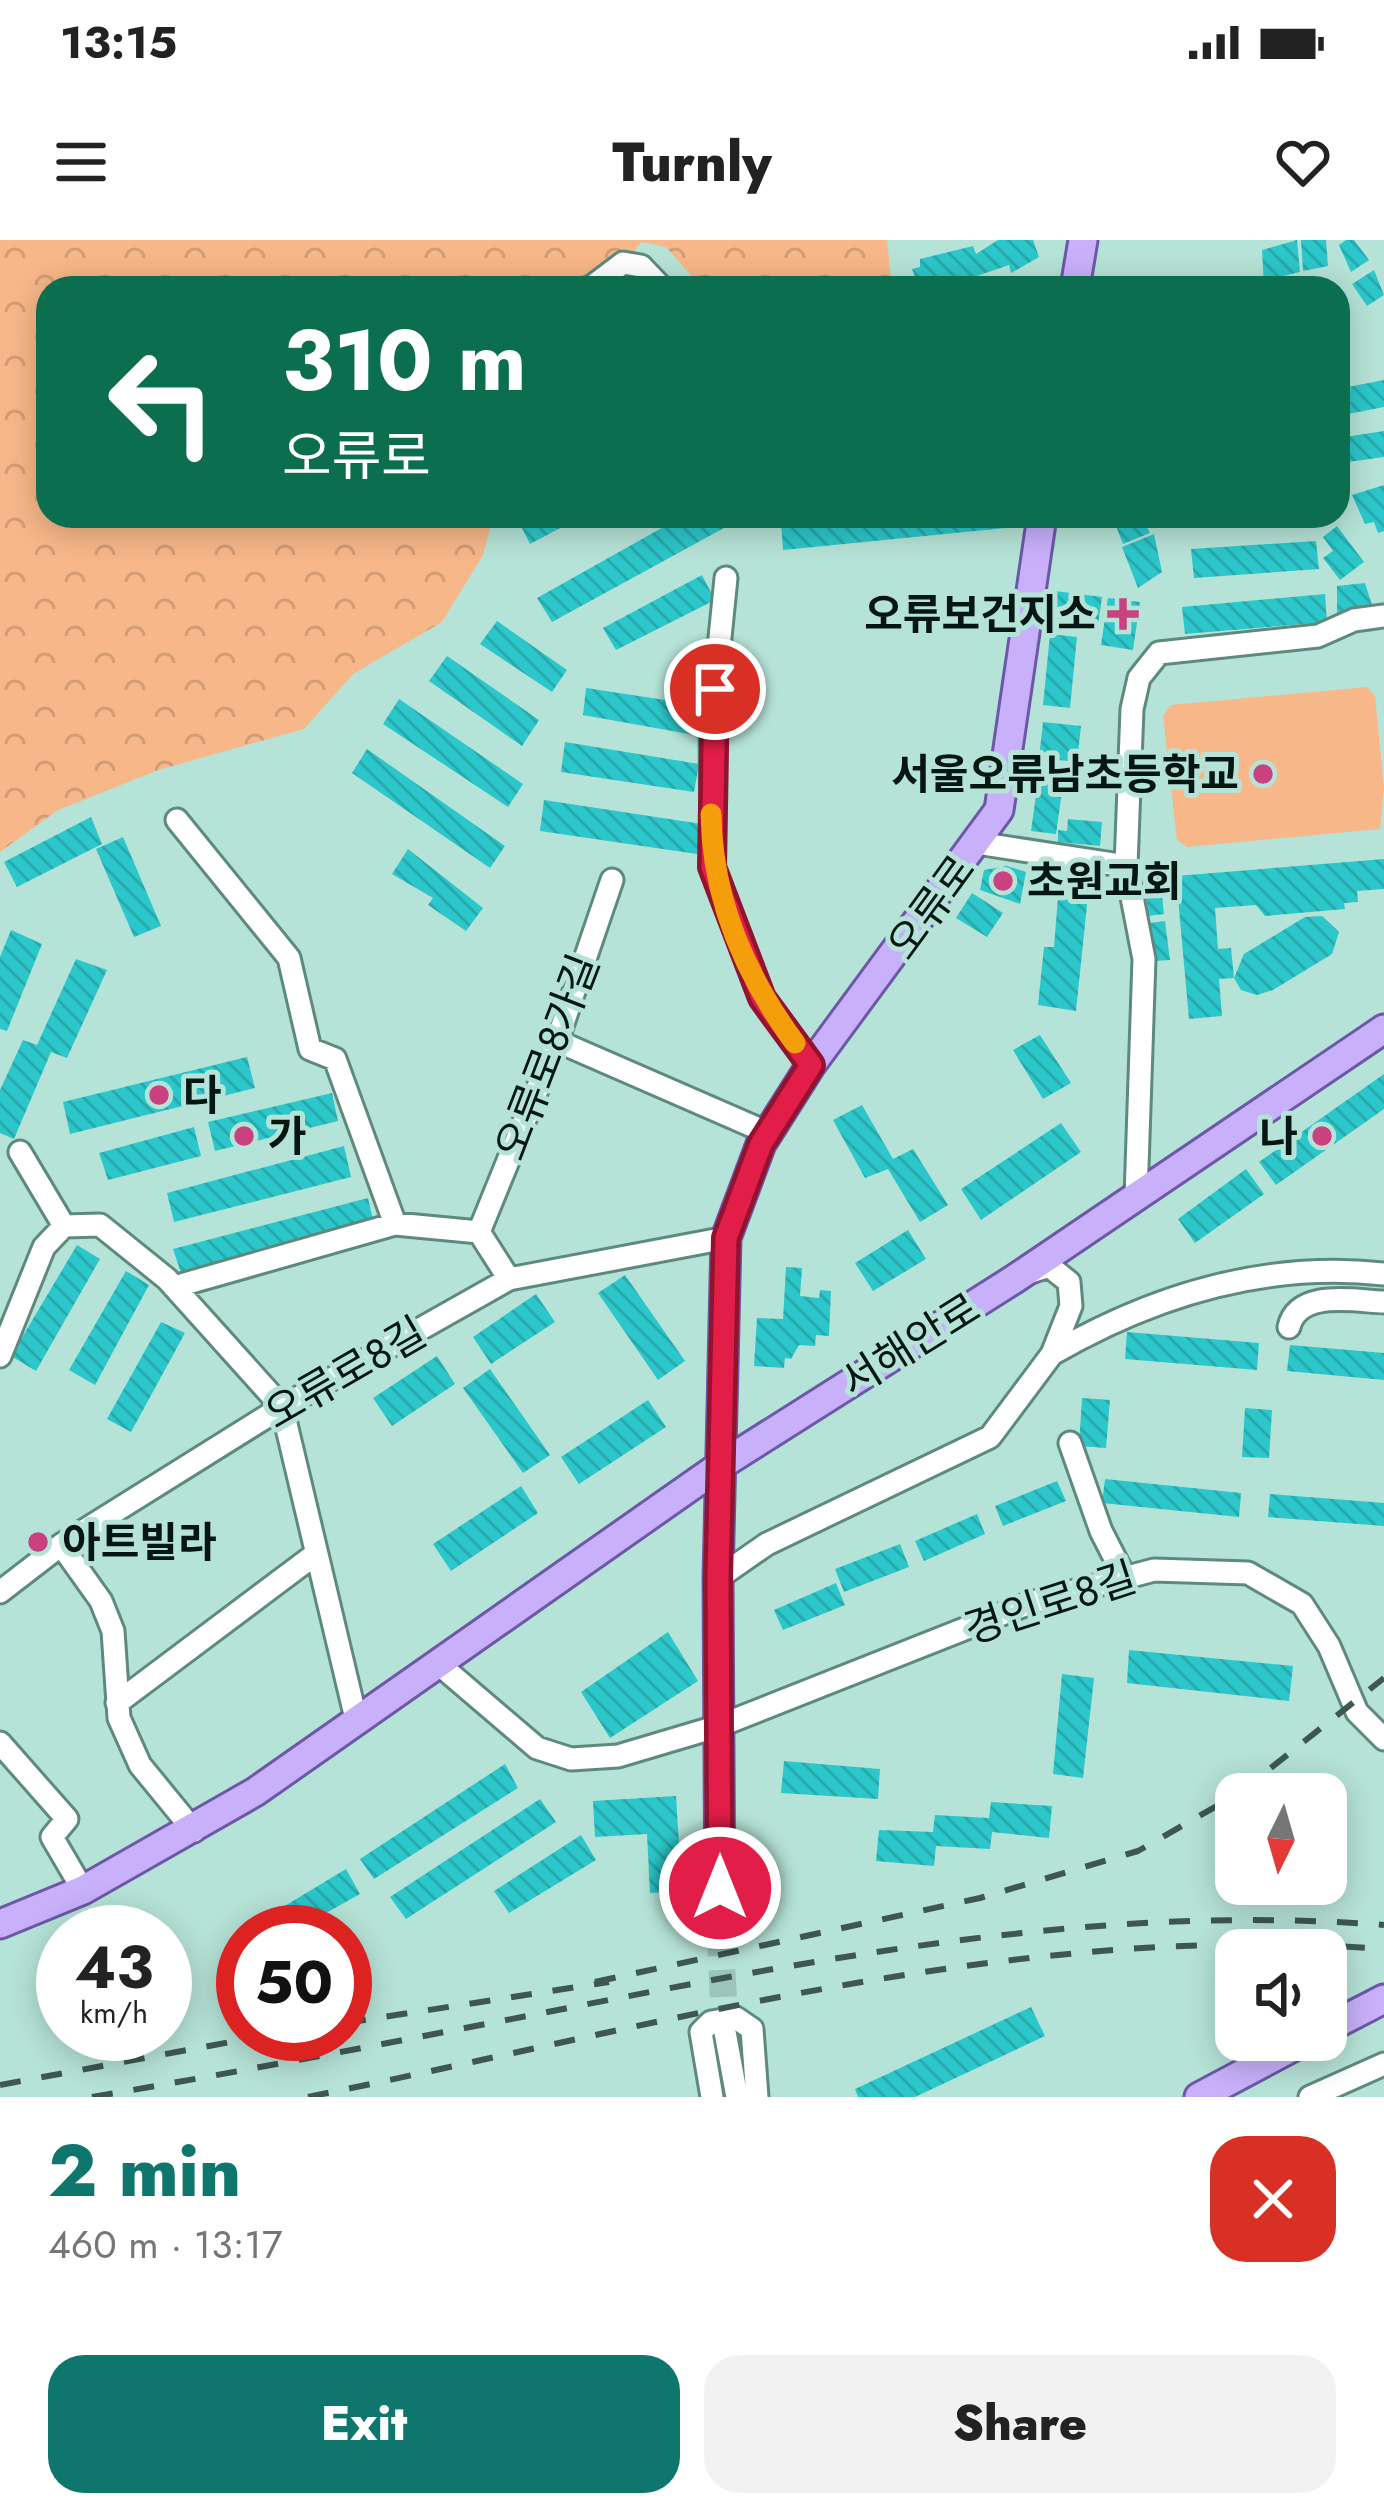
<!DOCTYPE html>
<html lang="en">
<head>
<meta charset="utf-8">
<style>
  :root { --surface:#fff; --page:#f2f2f2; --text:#222; --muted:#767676; --accent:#0f766e }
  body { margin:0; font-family:Jost,"Noto Sans KR",sans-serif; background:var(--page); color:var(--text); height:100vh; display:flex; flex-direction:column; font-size:45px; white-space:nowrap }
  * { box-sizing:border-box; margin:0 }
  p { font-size:39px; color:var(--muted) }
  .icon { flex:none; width:66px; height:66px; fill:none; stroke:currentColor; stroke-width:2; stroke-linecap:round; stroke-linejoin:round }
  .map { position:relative; height:1857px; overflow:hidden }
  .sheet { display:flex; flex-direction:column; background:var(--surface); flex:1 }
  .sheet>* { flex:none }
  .top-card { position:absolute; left:36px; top:36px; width:1314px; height:252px; border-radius:36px; box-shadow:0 6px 30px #0003; background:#0b6e4f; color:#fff; overflow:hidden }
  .needle { width:78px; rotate:185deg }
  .fabs { position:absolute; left:1215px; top:1533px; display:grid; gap:24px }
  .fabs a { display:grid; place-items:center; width:132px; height:132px; border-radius:24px; background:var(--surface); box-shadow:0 6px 30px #0003; font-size:60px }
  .speed { position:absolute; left:36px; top:1665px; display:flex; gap:24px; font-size:60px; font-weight:700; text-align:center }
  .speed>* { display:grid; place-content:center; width:156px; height:156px; border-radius:50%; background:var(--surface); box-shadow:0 6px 30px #0003; line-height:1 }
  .speed small { font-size:30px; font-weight:400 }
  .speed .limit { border:18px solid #d22; background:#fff; color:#111 }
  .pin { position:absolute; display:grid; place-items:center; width:102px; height:102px; color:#fff; margin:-51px; border:6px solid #fff; border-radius:50%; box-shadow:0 3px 12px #0007 }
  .me { position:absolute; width:132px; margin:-66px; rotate:0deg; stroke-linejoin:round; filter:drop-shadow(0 0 9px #0008) }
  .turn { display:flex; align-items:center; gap:42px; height:252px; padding:0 48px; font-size:54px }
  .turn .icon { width:156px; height:156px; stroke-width:2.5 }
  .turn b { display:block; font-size:84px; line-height:102px }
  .round { display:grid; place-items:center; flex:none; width:126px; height:126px; border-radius:36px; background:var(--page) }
  .summary { display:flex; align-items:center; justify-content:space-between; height:204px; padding:0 48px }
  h1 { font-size:72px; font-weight:800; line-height:90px; color:var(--accent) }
  .cta { display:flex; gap:24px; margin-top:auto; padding:24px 48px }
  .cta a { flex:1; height:138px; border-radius:36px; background:var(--accent); color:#fff; font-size:48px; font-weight:800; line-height:138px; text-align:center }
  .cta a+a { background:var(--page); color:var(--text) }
  .status { display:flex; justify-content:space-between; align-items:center; height:84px; padding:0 60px; background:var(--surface); direction:ltr }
  .status svg { height:33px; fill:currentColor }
  header { display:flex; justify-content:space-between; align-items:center; height:156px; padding:0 48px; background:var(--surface); font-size:54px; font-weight:800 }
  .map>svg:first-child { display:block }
  .forest { fill:url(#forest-crowns) }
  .pitch { fill:#f7b788 }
  .building { fill:url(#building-back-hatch) }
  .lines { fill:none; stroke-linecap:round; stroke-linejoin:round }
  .major-tunnel { stroke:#9cc4ba; stroke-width:27; stroke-dasharray:27 14; stroke-linecap:butt }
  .minor-casing { stroke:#5e897e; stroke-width:27 }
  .major-casing { stroke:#6c58a7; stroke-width:33 }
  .minor { stroke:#fff; stroke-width:21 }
  .major { stroke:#c8b0fa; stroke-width:27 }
  .rail { stroke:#3e5851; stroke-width:6; stroke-dasharray:21 21; stroke-linecap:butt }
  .route-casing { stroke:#92132f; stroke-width:30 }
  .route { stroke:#e11d48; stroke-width:21 }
  .slow { stroke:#f59e0b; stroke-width:21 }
  .poi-dot { fill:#c9417e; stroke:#b6e3d7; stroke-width:4.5 }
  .labels { text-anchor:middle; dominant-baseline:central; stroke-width:10; stroke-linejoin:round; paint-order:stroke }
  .poi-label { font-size:42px; font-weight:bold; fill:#061713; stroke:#b6e3d7; text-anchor:start }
  .street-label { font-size:42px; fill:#061713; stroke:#b6e3d7 }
</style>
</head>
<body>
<div class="status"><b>13:15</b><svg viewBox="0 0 49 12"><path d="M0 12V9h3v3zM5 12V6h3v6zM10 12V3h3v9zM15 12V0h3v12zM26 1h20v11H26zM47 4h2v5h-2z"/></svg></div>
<header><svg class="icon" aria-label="menu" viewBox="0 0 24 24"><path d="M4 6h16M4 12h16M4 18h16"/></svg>Turnly<svg class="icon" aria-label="heart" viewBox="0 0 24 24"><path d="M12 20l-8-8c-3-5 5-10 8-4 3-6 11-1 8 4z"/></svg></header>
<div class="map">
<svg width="1384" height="1857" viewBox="0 0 1384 1857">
  <defs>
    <pattern id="forest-crowns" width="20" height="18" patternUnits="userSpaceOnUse" patternTransform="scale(3)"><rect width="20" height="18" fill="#f7b788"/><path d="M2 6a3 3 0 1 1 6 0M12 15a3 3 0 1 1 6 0" fill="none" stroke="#d29d74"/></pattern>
    <pattern id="building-back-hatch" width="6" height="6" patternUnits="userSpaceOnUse" patternTransform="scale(3)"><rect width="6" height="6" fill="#2cc7ca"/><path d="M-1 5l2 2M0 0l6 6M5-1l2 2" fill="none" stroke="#26aaad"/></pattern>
  </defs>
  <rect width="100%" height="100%" fill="#b6e3d7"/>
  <path class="forest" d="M0 0H887L892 48H702L666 7 641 2 631 16 619 13 581 48H48V276H493L483 315 442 382 353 434 304 489 158 530 106 551 58 570 0 612Z"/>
  <path class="pitch" d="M1367 447 1375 456 1384 548 1380 589 1187 607 1177 600 1163 476 1171 465Z"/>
  <path class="building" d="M998 0H1033L1039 17 1011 33 1009 25 962 41 964 48H919L912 29 920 27V19L973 6 976 14Z
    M1297 0 1300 32 1274 38 1273 45 1264 47 1262 10Z
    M1301 0H1326L1328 26 1303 31Z
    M1346 0H1354L1369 20 1351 32 1339 5Z
    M1374 30 1384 55 1367 66 1352 44Z
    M1384 140V167L1338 176V149Z
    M1384 191V217L1341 223 1338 198Z
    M1384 245V291L1378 293 1374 282 1365 284 1352 255Z
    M516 276H583L530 304Z
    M683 276H746L552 382 537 358Z
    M839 276H1015L1016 287 783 310 781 282Z
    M1141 276 1150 293 1123 304 1116 286Z
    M1337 286 1364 322 1340 340 1323 318 1333 311 1323 297Z
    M1154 294 1162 332 1138 348 1122 307Z
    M1316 301 1319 329 1194 338 1191 309Z
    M702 335 715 360 616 410 603 388Z
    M1365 343 1374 371 1337 375V346Z
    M1055 351 1102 357 1097 392 1050 385Z
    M1325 354 1327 382 1185 394 1182 367Z
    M1108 358 1140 362 1133 410 1101 405Z
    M497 381 567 430 552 452 480 404Z
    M1050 394 1077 397 1070 468 1043 465Z
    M447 416 539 480 522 506 429 441Z
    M586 448 705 466 700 496 583 475Z
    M399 459 523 544 508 567 383 484Z
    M1043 482 1081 486 1077 522 1039 518Z
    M565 502 699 524 694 552 561 532Z
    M367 509 505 606 490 628 352 533Z
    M1039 533 1064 537 1056 594 1031 591Z
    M544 560 702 584 697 614 540 591Z
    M91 577 102 604 17 647 4 622Z
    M1068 579 1102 582 1100 606 1058 602V590L1067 591Z
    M123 597 161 686 134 697 96 609Z
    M408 609 483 668 466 691 428 665 433 658 392 634Z
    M1384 619V649L1357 651 1358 662 1344 663 1345 669 1265 676 1256 665 1215 668 1218 709 1231 708 1234 738 1219 739 1222 776 1189 779 1176 636Z
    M1007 626 1026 632 1020 664 980 650 984 630Z
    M1159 630 1164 674 1148 676 1144 631Z
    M1059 644 1089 646 1076 771 1038 765 1044 707H1054Z
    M972 653 1003 673 987 697 956 678Z
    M1322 676 1339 692 1332 714 1273 750 1257 755 1241 750 1234 738 1244 714 1305 677Z
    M1165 681 1170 720 1155 721 1150 683Z
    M11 690 42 704 7 791 0 789V717Z
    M76 719 107 730 67 818 51 812 14 899 0 893V850L23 800 37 805Z
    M1040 795 1071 843 1043 859 1013 810Z
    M247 817 255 848 70 894 63 862Z
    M1384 834V869L1276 945 1259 922Z
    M332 853 338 881 215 911 208 882Z
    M862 865 893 919 913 909 948 965 920 982 888 929 865 938 833 880Z
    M1061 883 1081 912 981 980 961 949Z
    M194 887 201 916 108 940 99 913Z
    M344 906 351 937 174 982 167 953Z
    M1246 929 1264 954 1195 1003 1178 979Z
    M368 958 374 984 182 1036 173 1009Z
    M908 990 926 1019 873 1051 855 1023Z
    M77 1005 100 1019 36 1131 11 1116Z
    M786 1027 802 1028 800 1056 819 1058 820 1050 831 1051 829 1096 816 1095 815 1106 799 1105 791 1119 785 1118 784 1128 754 1126 757 1078 783 1079Z
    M126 1031 149 1045 95 1145 69 1130Z
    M625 1035 685 1121 658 1140 598 1053Z
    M536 1054 555 1082 491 1124 473 1097Z
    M161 1082 185 1093 131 1192 107 1179Z
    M1127 1092 1259 1103 1257 1130 1125 1119Z
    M1290 1105 1384 1113V1140L1287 1131Z
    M437 1116 455 1144 392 1186 373 1158Z
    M490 1129 550 1215 523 1233 463 1148Z
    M1082 1158 1110 1160 1106 1208 1079 1206Z
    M648 1160 666 1187 579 1244 561 1217Z
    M1245 1168 1272 1170 1269 1218 1242 1217Z
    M1105 1239 1241 1253 1239 1277 1102 1263Z
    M1057 1241 1066 1261 1003 1286 995 1266Z
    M521 1246 538 1273 451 1331 433 1304Z
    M1270 1254 1384 1263V1286L1268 1277Z
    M977 1274 985 1294 924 1321 915 1301Z
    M900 1304 909 1327 844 1352 835 1329Z
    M836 1343 845 1365 783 1390 774 1370Z
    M668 1392 698 1441 610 1498 581 1452Z
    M1129 1410 1293 1426 1289 1461 1127 1443Z
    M1062 1434 1094 1438 1083 1538 1053 1534Z
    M784 1521 880 1529 878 1559 781 1553Z
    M505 1524 518 1548 374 1639 360 1619Z
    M676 1556 682 1651 650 1653 647 1594 595 1597 593 1561Z
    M540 1559 556 1582 406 1679 390 1657Z
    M991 1562 1052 1566 1049 1598 992 1592 990 1609 936 1606 934 1626 876 1621 879 1590 933 1592 935 1575 989 1578Z
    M581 1595 596 1620 509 1673 494 1651Z
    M346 1629 360 1654 292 1692H243V1708L235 1696Z
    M1031 1767 1045 1796 915 1857H858L855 1849Z"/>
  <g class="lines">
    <path class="major-tunnel" d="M720 1689 725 1792"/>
    <g class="minor-casing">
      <path id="minor" d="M590 48 623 23 641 26 662 48
        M726 338 711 487 712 627 762 758 811 825
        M177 580 289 718 310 809 335 819 395 984
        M977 603 1126 626
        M557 801 768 893
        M20 912 64 986
        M1136 957 1144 719 1126 626 1132 469 1139 438 1159 413 1318 396 1354 380 1384 376
        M479 992 557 801 612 640
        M1028 1033 1049 1026 1069 1042 1071 1066 1052 1114C1154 1055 1265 1021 1384 1034
        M174 1047 395 984 479 992 509 1039
        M1289 1087C1298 1049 1354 1061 1384 1062
        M0 1116 44 1007 64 986 100 985 167 1039 282 1167
        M282 1167 357 1483
        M1070 1203 1101 1291 1125 1338
        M61 1305 101 1361 113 1391 119 1478 140 1525 194 1591
        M718 1338 767 1304 990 1197 1052 1114
        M0 1352 61 1305 282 1167 509 1039 726 998
        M441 1426 537 1508 571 1519 618 1516 719 1486 1030 1363 1154 1330 1248 1333 1302 1364 1329 1406 1357 1472 1384 1499
        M117 1463 313 1316
        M0 1503 67 1579 52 1597 83 1650
        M725 1792 737 1857
        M712 1857 701 1792 711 1782 736 1778 752 1789 757 1857
        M1310 1857 1384 1824"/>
    </g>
    <g class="major-casing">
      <path id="major" d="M1075 48 1083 0
        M0 1684 83 1650 255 1552 724 1223 1016 1038 1384 789
        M720 1689 718 1338 726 998 761 904 811 825 999 570 1042 276
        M1326 1789 1384 1759
        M1199 1857 1306 1800"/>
    </g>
    <use href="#minor" class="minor"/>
    <use href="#major" class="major"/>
    <path class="rail" d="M1238 1554 1384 1438
      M595 1742 980 1658 1138 1611 1236 1555
      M345 1783 609 1742
      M0 1845 273 1794
      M92 1857C256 1829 420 1797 583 1765 847 1713 1113 1664 1384 1685
      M308 1857C663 1785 1018 1681 1384 1709"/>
  </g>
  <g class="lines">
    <g class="route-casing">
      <path id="route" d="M715 449 712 627 762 758 811 825 761 904 726 998 718 1338 720 1648"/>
    </g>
    <use href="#route" class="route"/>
    <path class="slow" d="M711 574C712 659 745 735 795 803"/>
  </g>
  <g class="poi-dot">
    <path d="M1117 356h12v12h12v12h-12v12h-12v-12h-12v-12h12z"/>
    <circle cx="1263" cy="534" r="12"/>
    <circle cx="1003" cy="641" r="12"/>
    <circle cx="159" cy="855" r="12"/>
    <circle cx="244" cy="896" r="12"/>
    <circle cx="1322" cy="896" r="12"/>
    <circle cx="38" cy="1302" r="12"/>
  </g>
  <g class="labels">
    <g class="poi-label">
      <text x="1096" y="374" text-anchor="end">오류보건지소</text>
      <text x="1239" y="534" text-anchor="end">서울오류남초등학교</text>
      <text x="1027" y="641">초원교회</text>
      <text x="183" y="855">다</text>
      <text x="268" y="896">가</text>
      <text x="1298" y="896" text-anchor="end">나</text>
      <text x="62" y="1302">아트빌라</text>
    </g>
    <g class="street-label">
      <text transform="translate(931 667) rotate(-54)">오류로</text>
      <text transform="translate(547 817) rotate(-69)">오류로8가길</text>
      <text transform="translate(910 1105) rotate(-32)">서해안로</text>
      <text transform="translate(345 1133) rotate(-30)">오류로8길</text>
      <text transform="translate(1050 1363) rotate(-18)">경인로8길</text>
    </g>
  </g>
</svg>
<div class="fabs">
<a><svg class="needle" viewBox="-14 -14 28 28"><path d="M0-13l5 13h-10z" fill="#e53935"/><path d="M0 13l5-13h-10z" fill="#767676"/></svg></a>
<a><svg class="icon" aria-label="sound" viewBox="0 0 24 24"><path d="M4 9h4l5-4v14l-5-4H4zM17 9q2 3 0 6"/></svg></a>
</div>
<div class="speed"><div>43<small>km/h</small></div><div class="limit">50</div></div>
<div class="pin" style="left:715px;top:449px;background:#d93025"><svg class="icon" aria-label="arrive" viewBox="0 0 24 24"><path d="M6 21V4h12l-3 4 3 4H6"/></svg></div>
<svg class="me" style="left:720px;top:1648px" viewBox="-20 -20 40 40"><circle r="17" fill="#e11d48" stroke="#fff" stroke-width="3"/><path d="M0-11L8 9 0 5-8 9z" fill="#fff"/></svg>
<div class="top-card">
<div class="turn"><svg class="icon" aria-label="left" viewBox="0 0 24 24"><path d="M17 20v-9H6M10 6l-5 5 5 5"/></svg><div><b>310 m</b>오류로</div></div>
</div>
</div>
<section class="sheet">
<div class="summary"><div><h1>2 min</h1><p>460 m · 13:17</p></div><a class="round" style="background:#d93025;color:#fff"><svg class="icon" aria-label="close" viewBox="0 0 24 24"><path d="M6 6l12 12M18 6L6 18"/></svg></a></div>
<div class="cta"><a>Exit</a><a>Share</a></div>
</section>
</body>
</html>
